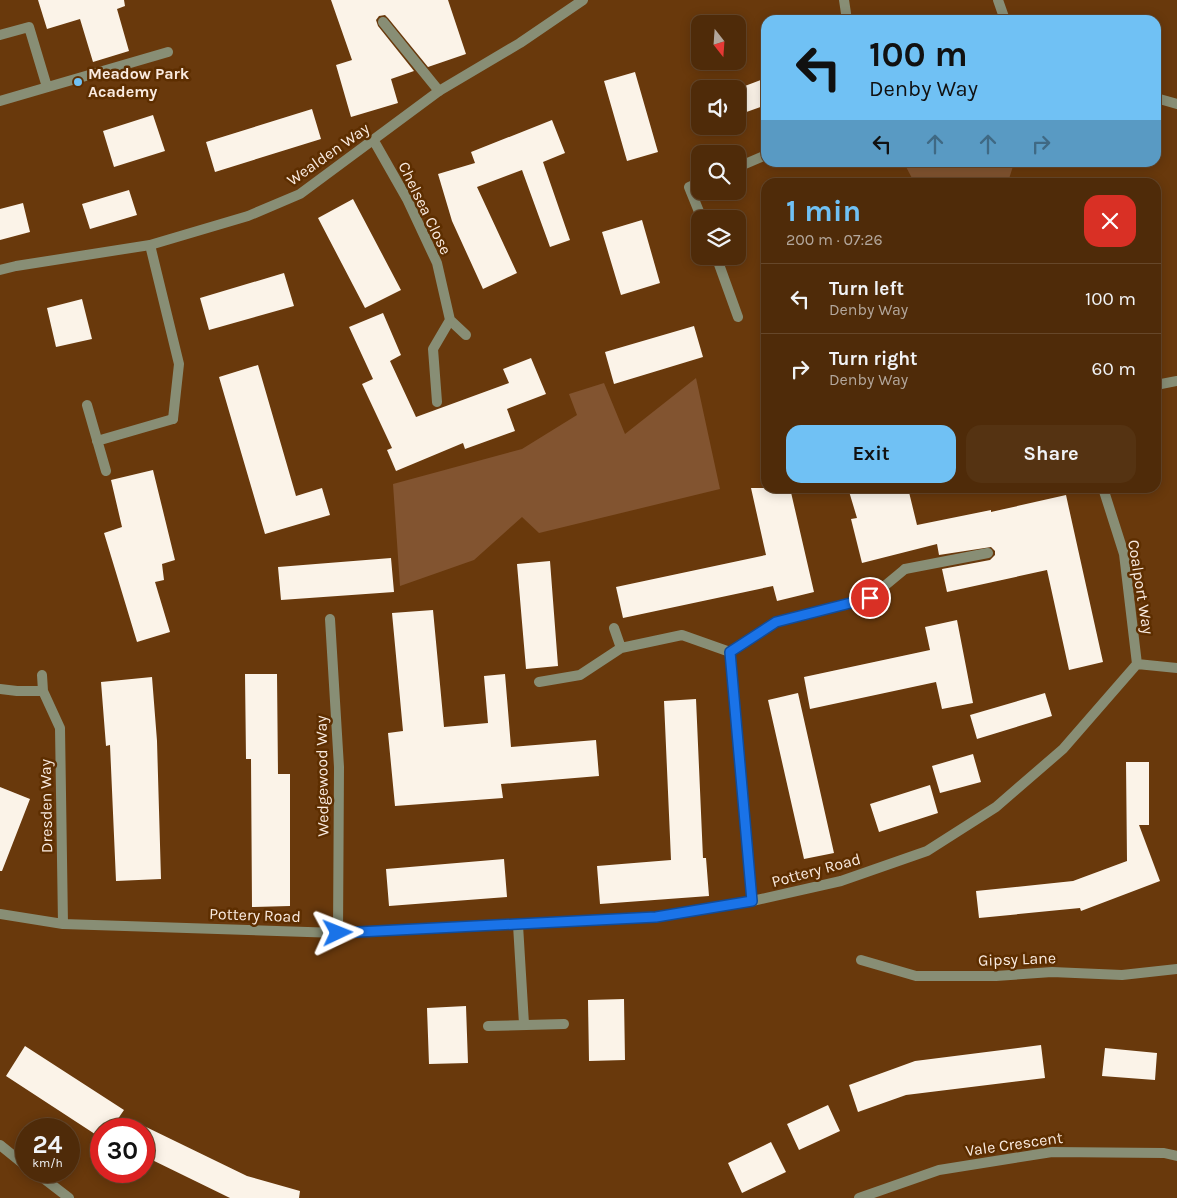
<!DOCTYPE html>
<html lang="en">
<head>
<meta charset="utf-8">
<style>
  :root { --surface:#4f2b09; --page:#553312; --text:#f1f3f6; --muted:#b3a79c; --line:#66472a; --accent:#70c1f4 }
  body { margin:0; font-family:Karla,sans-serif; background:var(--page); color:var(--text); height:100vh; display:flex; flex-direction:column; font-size:19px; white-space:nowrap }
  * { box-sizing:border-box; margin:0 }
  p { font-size:16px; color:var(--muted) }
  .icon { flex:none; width:28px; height:28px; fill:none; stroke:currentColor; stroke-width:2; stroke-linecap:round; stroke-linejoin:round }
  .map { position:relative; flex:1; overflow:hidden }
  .side { position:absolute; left:761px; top:178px; width:400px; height:315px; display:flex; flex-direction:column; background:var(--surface); border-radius:15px; box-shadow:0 2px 12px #0003,0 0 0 1px var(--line) }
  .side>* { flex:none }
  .top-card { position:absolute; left:761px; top:15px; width:400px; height:152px; border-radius:15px; box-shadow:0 2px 12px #0003,0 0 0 1px var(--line); background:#70c1f4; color:#111; overflow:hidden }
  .needle { width:32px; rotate:163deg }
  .buttons { position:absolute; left:691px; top:15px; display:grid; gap:10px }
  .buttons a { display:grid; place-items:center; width:55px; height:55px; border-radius:10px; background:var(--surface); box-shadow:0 2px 12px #0003,0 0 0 1px var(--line); font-size:25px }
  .speed { position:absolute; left:15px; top:1118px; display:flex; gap:10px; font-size:25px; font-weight:700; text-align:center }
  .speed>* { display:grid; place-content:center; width:65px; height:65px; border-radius:50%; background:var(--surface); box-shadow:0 2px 12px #0003,0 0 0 1px var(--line); line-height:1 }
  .speed small { font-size:12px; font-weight:400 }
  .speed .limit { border:8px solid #d22; background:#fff; color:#111 }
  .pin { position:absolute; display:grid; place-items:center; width:42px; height:42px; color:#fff; margin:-21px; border:2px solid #fff; border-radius:50%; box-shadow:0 1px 5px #0007 }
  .me { position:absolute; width:55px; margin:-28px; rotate:88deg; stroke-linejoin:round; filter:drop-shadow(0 0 4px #0008) }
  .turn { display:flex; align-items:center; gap:18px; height:105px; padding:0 25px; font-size:22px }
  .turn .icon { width:65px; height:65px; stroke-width:2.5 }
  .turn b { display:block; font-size:35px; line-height:42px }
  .lanes { display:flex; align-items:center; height:48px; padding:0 25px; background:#0003; justify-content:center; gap:25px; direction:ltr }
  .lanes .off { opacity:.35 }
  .round { display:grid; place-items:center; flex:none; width:52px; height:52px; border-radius:15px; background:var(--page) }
  .head { display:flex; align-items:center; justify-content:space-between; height:85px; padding:0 25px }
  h1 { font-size:30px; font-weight:700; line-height:38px; color:var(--accent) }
  .action { display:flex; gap:10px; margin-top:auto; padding:10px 25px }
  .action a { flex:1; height:58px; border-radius:15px; background:var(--accent); color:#111; font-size:20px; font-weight:700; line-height:58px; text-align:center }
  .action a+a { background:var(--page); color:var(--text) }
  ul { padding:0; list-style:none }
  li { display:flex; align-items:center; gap:15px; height:70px; padding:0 25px; border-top:1px solid var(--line) }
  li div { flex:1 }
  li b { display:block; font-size:19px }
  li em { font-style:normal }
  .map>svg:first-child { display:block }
  .green { fill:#825430 }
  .building { fill:#fbf3e8 }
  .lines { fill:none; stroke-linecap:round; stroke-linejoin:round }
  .lane { stroke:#888e75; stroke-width:10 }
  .street { stroke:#888e75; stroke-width:10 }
  .route-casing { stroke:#114b97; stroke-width:12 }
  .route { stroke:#1a73e8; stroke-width:9 }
  .poi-dot { fill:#70c1f4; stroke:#5d2e00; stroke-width:2 }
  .labels { text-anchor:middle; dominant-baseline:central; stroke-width:5; stroke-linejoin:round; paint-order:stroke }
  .poi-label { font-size:16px; font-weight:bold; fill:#faebe0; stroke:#5d2e00; text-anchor:start }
  .street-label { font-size:16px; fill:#faebe0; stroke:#5d2e00 }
</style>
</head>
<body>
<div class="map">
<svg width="1177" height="1198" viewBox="0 0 1177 1198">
  <rect width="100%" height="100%" fill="#69390c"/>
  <path class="green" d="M904 163H1014L1008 182H914Z
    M696 378 720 489 539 533 522 517 474 560 400 586 393 484 522 449 577 415 569 394 604 383 625 434Z"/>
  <path class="building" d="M38 0H124L125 6 117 9 129 51 93 62 80 19 47 29Z
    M331 0H448L466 54 428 67 388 18 385 15 379 16 376 20 378 26 414 71 391 79 398 103 351 117 336 65 352 60Z
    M635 72 658 152 627 161 604 81Z
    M766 78V105L738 115 737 89Z
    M700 102V125L693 104Z
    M312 109 321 139 215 172 206 142Z
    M153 115 165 151 114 167 103 131Z
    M552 120 565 153 543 162 570 240 550 247 522 170 477 187 517 273 483 289 452 221 438 174 475 163 471 152Z
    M129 190 137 215 90 229 82 204Z
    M353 199 401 290 365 308 318 218Z
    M23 203 30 232 0 240V209Z
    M642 220 660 283 621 295 602 232Z
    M284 273 294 306 209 330 200 298Z
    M82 299 92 339 56 347 47 308Z
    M383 313 401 355 390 361 416 417 509 383 503 369 531 358 546 394 507 409 515 431 465 449 463 443 396 471 387 450 392 448 362 384 373 379 349 327Z
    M694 326 703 357 614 384 605 352Z
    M258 365 296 496 322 488 330 515 265 534 219 377Z
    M153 470 175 560 162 564 164 580 155 582 170 632 137 642 104 533 122 527 111 480Z
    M751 488H790L814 592 777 601 773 586 623 618 616 587 766 555Z
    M848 488H908L917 525 991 510V512L1066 495 1103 662 1069 670 1047 570 947 592 942 569 990 560 995 555V551L991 547 939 555 937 544 862 563 851 519 857 518Z
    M391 558 394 592 281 600 278 567Z
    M550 561 558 666 526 669 517 564Z
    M433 610 444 727 488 723 484 676 505 674 511 747 596 740 599 776 501 784 503 798 395 806 388 733 403 731 392 613Z
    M957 620 973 703 942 709 936 682 810 709 804 677 930 650 925 627Z
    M245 674H277L278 774H290V906L252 907 251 759H246Z
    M152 677 157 741 161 879 116 881 110 745 106 746 101 682Z
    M798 693 834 853 804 859 768 700Z
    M1045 693 1052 716 977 739 970 715Z
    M696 699 703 858H706L709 896 600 904 597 866 671 860 664 701Z
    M973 754 981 782 940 793 932 766Z
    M1126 762H1149V825H1139L1160 881 1081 911 1080 908 979 918 976 891 1073 881 1127 861Z
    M930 785 938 813 879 832 870 804Z
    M0 787 30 799 2 871H0Z
    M504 859 507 897 389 906 386 869Z
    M624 999 625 1060 589 1061 588 1000Z
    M466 1006 468 1063 429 1064 427 1008Z
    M1041 1045 1045 1078 906 1095 858 1112 849 1085 915 1061Z
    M25 1046 124 1110 111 1129H101V1138L6 1076Z
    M1105 1048 1157 1053 1155 1080 1102 1076Z
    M828 1105 840 1131 799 1150 787 1124Z
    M144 1126 247 1176 300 1191 299 1198H230L144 1156Z
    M771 1142 786 1172 742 1193 728 1163Z"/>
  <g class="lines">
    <path class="lane" d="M998 0 1005 20
      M383 22 439 91
      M0 35 29 27 47 87
      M1156 98 1177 104
      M0 101 168 52
      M716 256 738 317
      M87 405 106 471
      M97 441 173 419
      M905 569 988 553"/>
    <path class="street" d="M844 0 847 20
      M374 141 407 199 437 263 450 320
      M738 167 766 155
      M700 182 689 187 702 219
      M150 245 179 364 173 419
      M0 270 16 266 150 245 248 216 300 194 439 91 520 43 583 0
      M1156 385 1177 381
      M437 402 433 349 450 320 466 335
      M1103 488 1124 554 1137 664
      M330 619 339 767 338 933
      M621 648 682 635 730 652 752 901
      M730 652 776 622 870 598 905 569
      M1137 664 1177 668
      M42 675 43 691 60 728 63 924
      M539 682 580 675 621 648 614 628
      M0 689 17 691H43
      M0 914 63 924 338 933 657 917 752 901 841 881 927 851 996 807 1063 749 1137 664
      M518 925 524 1024
      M861 960 916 976H996L1052 972 1122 975 1177 969
      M488 1026 564 1024
      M0 1145 26 1166
      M34 1171 69 1198
      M859 1198 939 1170 1052 1152 1164 1153 1177 1156"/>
  </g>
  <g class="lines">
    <g class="route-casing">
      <path id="route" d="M338 933 656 917 752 901 730 652 776 622 870 598"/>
    </g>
    <use href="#route" class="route"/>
  </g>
  <circle class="poi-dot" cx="78" cy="82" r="5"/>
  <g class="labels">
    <g class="poi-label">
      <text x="88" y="73">Meadow Park<tspan x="88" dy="18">Academy</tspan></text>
    </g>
    <g class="street-label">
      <text transform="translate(328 154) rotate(-35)">Wealden Way</text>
      <text transform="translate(425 208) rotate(64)">Chelsea Close</text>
      <text transform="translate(1141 587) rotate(81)">Coalport Way</text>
      <text transform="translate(322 776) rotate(-91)">Wedgewood Way</text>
      <text transform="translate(46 806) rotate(-91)">Dresden Way</text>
      <text transform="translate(816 870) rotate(-15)">Pottery Road</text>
      <text transform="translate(255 915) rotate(2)">Pottery Road</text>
      <text transform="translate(1017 959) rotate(-2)">Gipsy Lane</text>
      <text transform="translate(1014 1144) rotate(-8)">Vale Crescent</text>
    </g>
  </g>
</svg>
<div class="buttons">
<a><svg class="needle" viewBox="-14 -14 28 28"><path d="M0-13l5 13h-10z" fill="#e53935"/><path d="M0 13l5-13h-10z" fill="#b3a79c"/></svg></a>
<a><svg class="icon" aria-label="sound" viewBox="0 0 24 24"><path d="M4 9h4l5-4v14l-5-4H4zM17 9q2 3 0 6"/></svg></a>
<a><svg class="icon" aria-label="search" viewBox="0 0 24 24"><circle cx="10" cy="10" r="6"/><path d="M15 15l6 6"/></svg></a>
<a><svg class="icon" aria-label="layers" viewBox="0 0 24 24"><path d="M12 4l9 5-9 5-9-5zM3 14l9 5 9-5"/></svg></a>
</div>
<div class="speed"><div>24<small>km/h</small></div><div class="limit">30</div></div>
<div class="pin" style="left:870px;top:598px;background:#d93025"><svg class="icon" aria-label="arrive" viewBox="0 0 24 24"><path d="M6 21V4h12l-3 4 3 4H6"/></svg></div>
<svg class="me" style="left:338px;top:933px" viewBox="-20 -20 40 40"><path d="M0-17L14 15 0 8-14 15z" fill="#1a73e8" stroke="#fff" stroke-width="4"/></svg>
<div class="top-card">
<div class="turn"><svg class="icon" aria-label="left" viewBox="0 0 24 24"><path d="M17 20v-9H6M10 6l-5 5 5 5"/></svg><div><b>100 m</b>Denby Way</div></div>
<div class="lanes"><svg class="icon" aria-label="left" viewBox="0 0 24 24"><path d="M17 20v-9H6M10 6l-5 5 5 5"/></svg><svg class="icon off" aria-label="ahead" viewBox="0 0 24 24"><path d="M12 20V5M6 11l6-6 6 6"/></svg><svg class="icon off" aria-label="ahead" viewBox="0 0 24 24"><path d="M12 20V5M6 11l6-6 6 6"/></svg><svg class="icon off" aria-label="right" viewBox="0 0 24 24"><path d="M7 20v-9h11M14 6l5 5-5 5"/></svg></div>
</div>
<section class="side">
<div class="head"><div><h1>1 min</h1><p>200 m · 07:26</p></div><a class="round" style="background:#d93025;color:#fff"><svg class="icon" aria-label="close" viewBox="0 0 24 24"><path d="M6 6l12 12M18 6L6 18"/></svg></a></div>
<ul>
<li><svg class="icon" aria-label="left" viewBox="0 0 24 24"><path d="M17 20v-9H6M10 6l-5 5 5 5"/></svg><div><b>Turn left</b><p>Denby Way</p></div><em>100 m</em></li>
<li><svg class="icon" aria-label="right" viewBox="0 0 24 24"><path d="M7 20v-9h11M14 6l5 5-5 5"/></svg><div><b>Turn right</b><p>Denby Way</p></div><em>60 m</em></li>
</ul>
<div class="action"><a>Exit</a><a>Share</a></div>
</section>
</div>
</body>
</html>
